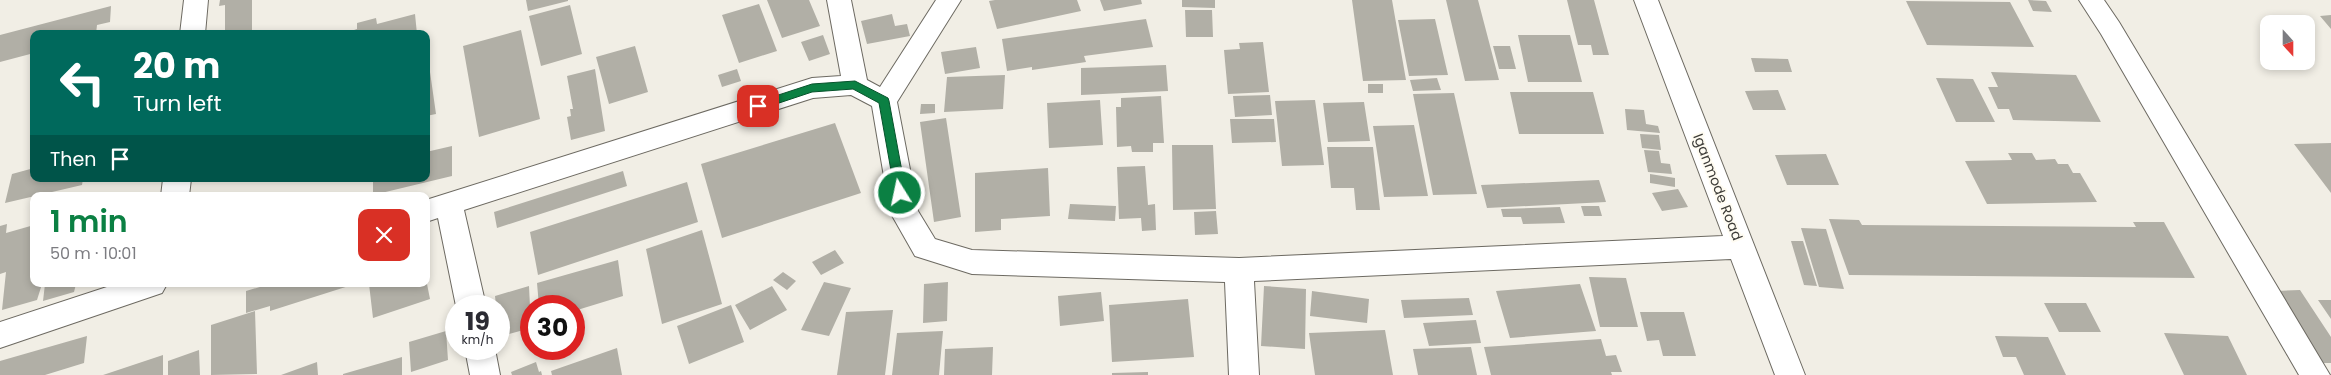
<!DOCTYPE html>
<html lang="en">
<head>
<meta charset="utf-8">
<style>
  :root { --surface:#fff; --page:#f7f7f7; --text:#2b2b33; --muted:#7c7c81; --accent:#0b8043 }
  body { margin:0; font-family:Poppins,sans-serif; background:var(--page); color:var(--text); height:100vh; display:flex; flex-direction:column; font-size:19px; white-space:nowrap }
  * { box-sizing:border-box; margin:0 }
  p { font-size:16px; color:var(--muted) }
  .icon { flex:none; width:28px; height:28px; fill:none; stroke:currentColor; stroke-width:2; stroke-linecap:round; stroke-linejoin:round }
  .map { position:relative; flex:1; overflow:hidden }
  .side { position:absolute; left:30px; top:192px; width:400px; height:95px; display:flex; flex-direction:column; background:var(--surface); border-radius:10px; box-shadow:0 2px 8px #0003 }
  .side>* { flex:none }
  .hud { position:absolute; left:30px; top:30px; width:400px; height:152px; border-radius:10px; box-shadow:0 2px 8px #0003; background:#00695c; color:#fff; overflow:hidden }
  .needle { width:32px; rotate:159deg }
  .buttons { position:absolute; left:2260px; top:15px; display:grid; gap:10px }
  .buttons a { display:grid; place-items:center; width:55px; height:55px; border-radius:10px; background:var(--surface); box-shadow:0 2px 8px #0003; font-size:25px }
  .speed { position:absolute; left:445px; top:295px; display:flex; gap:10px; font-size:25px; font-weight:700; text-align:center }
  .speed>* { display:grid; place-content:center; width:65px; height:65px; border-radius:50%; background:var(--surface); box-shadow:0 2px 8px #0003; line-height:1 }
  .speed small { font-size:12px; font-weight:400 }
  .speed .limit { border:8px solid #d22; background:#fff; color:#111 }
  .pin { position:absolute; display:grid; place-items:center; width:42px; height:42px; color:#fff; margin:-21px; border-radius:10px; box-shadow:0 2px 8px #0006 }
  .me { position:absolute; width:55px; margin:-28px; rotate:350deg; stroke-linejoin:round; filter:drop-shadow(0 0 4px #0008) }
  .turn { display:flex; align-items:center; gap:18px; height:105px; padding:0 20px; font-size:22px }
  .turn .icon { width:65px; height:65px; stroke-width:2.5 }
  .turn b { display:block; font-size:35px; line-height:42px }
  .then { display:flex; align-items:center; height:48px; padding:0 20px; background:#0003; gap:10px; font-size:19px }
  .round { display:grid; place-items:center; flex:none; width:52px; height:52px; border-radius:10px; background:var(--page) }
  .headline { display:flex; align-items:center; justify-content:space-between; height:85px; padding:0 20px }
  h1 { font-size:30px; font-weight:600; line-height:38px; color:var(--accent) }
  .map>svg:first-child { display:block }
  .building { fill:#b1afa6 }
  .lines { fill:none; stroke-linecap:round; stroke-linejoin:round }
  .minor-casing { stroke:#6d6a62; stroke-width:2 }
  .minor { fill:#fff; fill-rule:evenodd }
  .route { fill:#0b8043; stroke:#07532c }
  .labels { text-anchor:middle; dominant-baseline:central; stroke-width:4; stroke-linejoin:round; paint-order:stroke }
  .street-label { font-size:14px; fill:#3e3d39; stroke:#fffcf2 }
</style>
</head>
<body>
<div class="map">
<svg width="2331" height="375" viewBox="0 0 2331 375">
  <rect width="100%" height="100%" fill="#f1eee5"/>
  <path class="building" d="M220 0H252V34H225V5L219 6Z
    M526 0H568V1L528 11Z
    M767 0H809L820 26 782 38Z
    M995 0H1077L1081 11 997 29 989 1Z
    M1100 0H1141L1142 4 1104 11Z
    M1182 0H1215V8L1182 7Z
    M1352 0H1392L1406 80 1363 81Z
    M1446 0H1478L1499 80 1465 81Z
    M1567 0H1594L1609 55H1593L1591 45H1578Z
    M2028 0 2046 1 2052 12 2033 11Z
    M1906 1 2010 2 2034 47 1927 45Z
    M759 4 777 51 739 63 722 15Z
    M570 5 582 54 541 66 529 16Z
    M111 6 110 22 97 25 96 34H34V53L0 62V35Z
    M1185 10H1212L1213 37H1186Z
    M415 14 417 34H342L357 29V23L376 18 377 24Z
    M892 14 895 26 907 24 910 36 867 44 861 21Z
    M2331 15V29L2320 16Z
    M1146 19 1153 47 1084 56 1086 62 1032 70V67L1007 71 1002 39Z
    M1435 19 1448 75 1409 76 1398 20Z
    M521 30 540 119 479 137 463 46Z
    M823 35 830 54 809 61 801 42Z
    M1518 35H1570L1582 82H1528Z
    M1263 42 1269 92 1228 94 1224 50 1240 49 1239 43Z
    M426 44 436 114 426 116Z
    M635 46 648 92 609 104 596 57Z
    M1493 46H1510L1516 69H1499Z
    M976 47 980 68 945 74 941 52Z
    M1751 58 1788 59 1792 72H1755Z
    M1166 65 1168 91 1081 95V68Z
    M595 69 605 131 571 140 567 117 571 116 570 109H573L567 76Z
    M737 69 741 81 722 87 718 75Z
    M1991 72 2076 75 2101 122 2013 120 2009 109H1998L1988 87H1998Z
    M1005 75 1003 109 944 112 947 77Z
    M1437 78 1441 90 1413 91 1410 80Z
    M1936 78 1973 79 1995 122H1956Z
    M1368 84H1383V93H1368Z
    M1778 90 1786 110H1753L1745 91Z
    M1510 92H1593L1604 134H1519Z
    M1454 93 1477 194 1433 195 1413 94Z
    M1270 95 1272 115 1235 117 1233 96Z
    M1161 96 1164 143H1153V152H1132L1131 146 1117 147 1116 107H1121V98Z
    M1100 100 1103 145 1049 148 1047 103Z
    M1315 100 1324 165 1282 166 1275 101Z
    M1364 102 1370 141 1328 142 1323 103Z
    M921 104H935V113L920 114Z
    M1625 109 1644 110 1646 124 1658 126 1660 133 1627 130Z
    M946 118 961 217 934 222 920 122Z
    M1230 119H1274L1276 142 1232 143Z
    M835 123 861 193 722 238 701 164Z
    M1414 125 1428 196 1384 197 1373 126Z
    M1640 134 1659 135 1661 150 1642 148Z
    M2331 143V193L2294 144Z
    M1172 145H1213L1216 209 1173 210Z
    M452 146V176L373 195V179H426V152Z
    M1327 147H1373L1380 210H1356L1354 188H1331Z
    M1644 150 1659 151 1661 163 1670 164 1672 174 1648 172Z
    M2008 153H2032L2036 160 2055 159 2058 164H2068L2073 173H2080L2097 202 1987 204 1965 161 2012 160Z
    M1826 154 1839 185H1787L1775 155Z
    M1145 166 1148 205 1155 204 1156 230 1142 231 1141 218 1119 219 1117 167Z
    M34 168V179H83L82 185 5 203 12 174Z
    M1048 168 1050 216 1001 219V230L975 232V173Z
    M623 171 627 186 497 228 494 212Z
    M1650 174 1675 178V187L1650 183Z
    M1599 180 1606 202 1487 208 1481 185Z
    M687 182 698 222 538 275 530 232Z
    M1678 189 1688 207 1662 211 1652 193Z
    M1070 204 1116 206 1115 221 1068 219Z
    M1581 206H1599L1602 216H1584Z
    M1560 207 1565 223 1523 224 1521 217H1503L1501 209Z
    M1216 211 1218 234 1195 235 1194 212Z
    M1829 219 1859 220 1862 225 2136 227 2133 222H2164L2195 278 1849 275Z
    M7 224 6 233 34 225V284H42L37 300 2 310 6 272 0 274V226Z
    M1801 228 1826 229 1844 289 1819 287Z
    M702 230 722 304 662 324 646 249Z
    M1791 241H1803L1817 286 1804 285Z
    M835 250 844 263 821 275 812 262Z
    M618 260 623 296 574 311V306H539L537 283Z
    M783 272 796 281 787 290 773 280Z
    M1589 277 1626 278 1638 327H1600Z
    M426 279 430 299 373 318 369 284H426Z
    M824 282 851 288 829 336 801 330Z
    M948 282 947 321 923 323 924 284Z
    M45 284H76L74 292 43 301Z
    M270 284H355L270 311V306L246 313V291Z
    M1580 284 1596 331 1510 338 1496 291Z
    M529 286 531 328 509 334V330L499 332V306H496L495 296Z
    M772 286 787 310 750 330 735 305Z
    M1264 286 1306 289 1305 349 1261 346Z
    M2300 290 2331 337V363H2323L2276 291Z
    M1312 291 1369 299 1367 323 1310 316Z
    M1101 292 1104 321 1060 326 1058 296Z
    M1469 298 1473 315 1404 318 1401 300Z
    M1188 299 1194 357 1112 362 1109 305Z
    M2318 300H2331V319Z
    M2044 303H2086L2101 332H2059Z
    M731 305 744 342 689 364 677 326Z
    M893 310 885 375H837L846 312Z
    M255 311 257 374 211 375V325Z
    M1640 312H1684L1696 356H1663L1659 340 1647 341Z
    M1476 320 1481 343 1429 346 1423 323Z
    M1385 330 1393 375H1315L1309 333Z
    M446 331 448 360 411 372 409 342Z
    M943 331 939 375H892L897 333Z
    M2164 333 2228 336 2247 375H2184Z
    M87 336 84 363 45 375H0V361Z
    M1995 336 2048 337 2066 375H2024L2016 357H2003Z
    M1601 339 1606 356 1616 355 1622 372H1611L1612 375H1491L1484 347Z
    M993 347 992 375H944L945 349Z
    M1471 347 1477 375H1418L1413 349Z
    M617 348 622 375H552L551 371Z
    M199 350 200 375H168V361Z
    M163 355V375H103Z
    M402 357V375H343V374Z
    M317 362 318 375H281Z
    M536 362 539 372 541 371 542 375H512L511 372Z
    M1148 372V375H1112V373Z"/>
  <g class="lines">
    <g class="minor-casing">
      <path id="minor" d="M184 0H208L205 34H180Z
        M827 0H851L867 80 880 87 936 0H961L897 102 918 211 935 239 972 250 1239 258 1723 236 1634 0H1658L1805 375H1775L1731 259 1254 281 1259 375H1229L1225 282 972 274 915 256 890 212 872 106 851 95 813 98 464 210 486 306H456L438 218 426 222V200L812 78 841 76Z
        M2079 0H2104L2119 22 2330 375H2299L2101 34Z
        M163 179H191L189 196H161Z
        M116 284H167L162 293 0 348V322Z
        M465 349H495L500 375H470Z"/>
    </g>
    <use href="#minor" class="minor"/>
  </g>
  <path class="route" d="M855 81 888 98 889 101 906 193 904 197 900 198 895 193 879 103 853 89 812 92 758 110 752 106 754 103 812 84Z"/>
  <g class="labels">
    <g class="street-label">
      <text transform="translate(1718 187) rotate(69)">Iganmode Road</text>
    </g>
  </g>
</svg>
<div class="buttons">
<a><svg class="needle" viewBox="-14 -14 28 28"><path d="M0-13l5 13h-10z" fill="#e53935"/><path d="M0 13l5-13h-10z" fill="#7c7c81"/></svg></a>
</div>
<div class="speed"><div>19<small>km/h</small></div><div class="limit">30</div></div>
<div class="pin" style="left:758px;top:106px;background:#d93025"><svg class="icon" aria-label="arrive" viewBox="0 0 24 24"><path d="M6 21V4h12l-3 4 3 4H6"/></svg></div>
<svg class="me" style="left:900px;top:193px" viewBox="-20 -20 40 40"><circle r="17" fill="#0b8043" stroke="#fff" stroke-width="3"/><path d="M0-11L8 9 0 5-8 9z" fill="#fff"/></svg>
<div class="hud">
<div class="turn"><svg class="icon" aria-label="left" viewBox="0 0 24 24"><path d="M17 20v-9H6M10 6l-5 5 5 5"/></svg><div><b>20 m</b>Turn left</div></div>
<div class="then">Then<svg class="icon" aria-label="arrive" viewBox="0 0 24 24"><path d="M6 21V4h12l-3 4 3 4H6"/></svg></div>
</div>
<section class="side">
<div class="headline"><div><h1>1 min</h1><p>50 m · 10:01</p></div><a class="round" style="background:#d93025;color:#fff"><svg class="icon" aria-label="close" viewBox="0 0 24 24"><path d="M6 6l12 12M18 6L6 18"/></svg></a></div>
</section>
</div>
</body>
</html>
